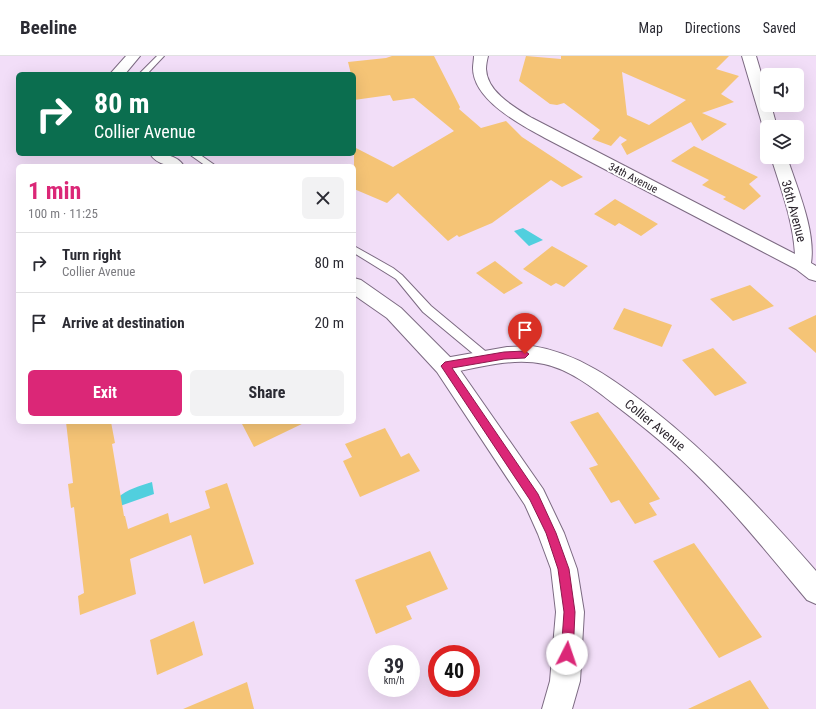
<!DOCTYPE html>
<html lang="en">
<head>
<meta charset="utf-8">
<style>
  :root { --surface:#fff; --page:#f2f2f3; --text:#2b2b33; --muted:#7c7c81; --line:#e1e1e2; --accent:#db2777 }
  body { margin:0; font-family:"Roboto Condensed",sans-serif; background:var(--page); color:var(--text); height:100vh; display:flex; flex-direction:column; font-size:15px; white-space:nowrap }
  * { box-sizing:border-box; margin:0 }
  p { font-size:13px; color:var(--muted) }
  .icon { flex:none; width:22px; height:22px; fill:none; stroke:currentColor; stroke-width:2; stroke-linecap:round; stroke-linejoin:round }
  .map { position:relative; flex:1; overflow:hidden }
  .sheet { position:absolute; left:16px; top:108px; width:340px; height:260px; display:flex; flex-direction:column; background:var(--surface); border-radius:6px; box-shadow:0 4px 16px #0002 }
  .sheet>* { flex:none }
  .guide { position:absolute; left:16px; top:16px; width:340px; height:84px; border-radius:6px; box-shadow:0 4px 16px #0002; background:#0b6e4f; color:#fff; overflow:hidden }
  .controls { position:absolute; left:760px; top:12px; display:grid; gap:8px }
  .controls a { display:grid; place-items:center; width:44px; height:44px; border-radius:6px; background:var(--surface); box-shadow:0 4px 16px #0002; font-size:20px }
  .speed { position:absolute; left:368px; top:589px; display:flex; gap:8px; font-size:20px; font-weight:700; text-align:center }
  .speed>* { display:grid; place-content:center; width:52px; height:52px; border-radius:50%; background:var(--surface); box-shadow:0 4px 16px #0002; line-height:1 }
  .speed small { font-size:10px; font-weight:400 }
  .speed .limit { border:6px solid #d22; background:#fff; color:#111 }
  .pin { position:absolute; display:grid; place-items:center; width:34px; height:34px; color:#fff; margin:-41px -17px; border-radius:50% 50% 50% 0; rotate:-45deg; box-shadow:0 0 4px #0007 }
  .pin .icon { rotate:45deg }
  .me { position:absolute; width:44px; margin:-22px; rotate:4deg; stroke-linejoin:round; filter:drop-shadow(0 0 3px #0008) }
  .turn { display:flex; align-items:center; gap:14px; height:84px; padding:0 12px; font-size:18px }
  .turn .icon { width:52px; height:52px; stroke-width:2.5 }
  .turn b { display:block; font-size:28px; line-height:34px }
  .round { display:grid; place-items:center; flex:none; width:42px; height:42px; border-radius:6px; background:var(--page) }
  .headline { display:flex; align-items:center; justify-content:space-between; height:68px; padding:0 12px }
  h1 { font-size:24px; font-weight:700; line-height:30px; color:var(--accent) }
  .action { display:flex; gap:8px; margin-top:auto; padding:8px 12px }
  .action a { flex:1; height:46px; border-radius:6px; background:var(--accent); color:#fff; font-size:16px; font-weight:700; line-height:46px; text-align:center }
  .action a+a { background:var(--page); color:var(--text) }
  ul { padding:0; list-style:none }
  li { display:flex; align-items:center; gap:12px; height:60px; padding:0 12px; border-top:1px solid var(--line) }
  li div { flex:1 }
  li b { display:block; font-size:15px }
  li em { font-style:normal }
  header { display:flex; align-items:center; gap:24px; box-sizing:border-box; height:56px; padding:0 20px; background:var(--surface); border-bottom:1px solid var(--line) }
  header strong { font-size:19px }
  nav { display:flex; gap:22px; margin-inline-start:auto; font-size:14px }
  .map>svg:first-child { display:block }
  .water { fill:#51cfde }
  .building { fill:#f5c476; fill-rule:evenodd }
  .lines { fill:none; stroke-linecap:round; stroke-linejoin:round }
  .lane-casing { stroke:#7c6a82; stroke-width:2 }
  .street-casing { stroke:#7c6a82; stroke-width:2 }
  .secondary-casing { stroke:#7c6a82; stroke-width:2 }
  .lane { fill:#fff; fill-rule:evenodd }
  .street { fill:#fff; fill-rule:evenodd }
  .secondary { fill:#fff; fill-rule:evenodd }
  .route { fill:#db2777; stroke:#8e194d }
  .labels { text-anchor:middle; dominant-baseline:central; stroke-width:4; stroke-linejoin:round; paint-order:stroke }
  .far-street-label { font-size:11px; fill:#261f28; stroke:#fff }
  .street-label { font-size:13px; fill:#261f28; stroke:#fff }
</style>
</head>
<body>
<header>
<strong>Beeline</strong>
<nav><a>Map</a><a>Directions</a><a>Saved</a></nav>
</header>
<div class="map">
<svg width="816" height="653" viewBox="0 0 816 653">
  <rect width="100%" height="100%" fill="#f2def8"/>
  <path class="water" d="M523 172 543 184 529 190 514 175Z
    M152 426 154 438 120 450 117 442C128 433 139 430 152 426Z"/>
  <path class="building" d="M392 0H434L460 51 459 53 481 72 506 65 522 81 583 121 562 131 551 124 492 167 459 181 457 179 448 185 398 137 387 147 354 133V91L393 111 454 75 414 42 393 45 390 39 354 44V18H351L348 6 386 2Z
    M526 0 561 3V0H729L716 13 739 20 721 38 734 46 702 57 727 68 702 85 691 66 627 99 621 88 627 84 620 80 611 90 592 83 600 74 564 47 557 49 550 48 519 25ZM622 16 686 44 649 69 627 59Z
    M694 90 758 121 749 128 761 140 744 154 723 143 726 141 702 129 709 124 671 105Z
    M615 143 634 154 658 168 641 180 619 167 615 170 594 158Z
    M552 190 588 210 564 231 556 227 551 230 523 213Z
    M495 205 523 227 504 238 476 217Z
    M750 229 774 250 733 265 710 243Z
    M624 252 672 269 662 291 613 273Z
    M816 259V297L788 272Z
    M713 292 747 327 715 340 682 304Z
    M598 356 660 443 649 447 657 459 635 468 619 444 611 447 589 412 598 409 570 366Z
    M66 366H111L115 387 112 388 124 460H125L128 473 168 457 170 467 210 452 205 435 227 427 254 508 204 528 191 479 130 503 136 538 80 559 78 540 84 537 74 451 71 452 68 428 73 427Z
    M241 366H306L254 391Z
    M385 372 401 401 409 397 420 415 360 441 343 405 352 401 345 388Z
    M694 487 762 581 719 602 653 505Z
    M430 495 448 533 406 550 412 563 376 578 355 524Z
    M194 565 203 599 157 619 150 584Z
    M750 624 769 653H688Z
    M247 626 254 653H183Z"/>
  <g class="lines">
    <g class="lane-casing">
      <path id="lane" d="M157 0H164L147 18H139Z
        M189 98H199L216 110H206Z
        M354 190 393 212 402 219 431 250 490 299 491 302 490 305H482L423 256 396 223 354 197Z"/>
    </g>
    <g class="street-casing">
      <path id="street" d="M474 0H488C487 4 486 9 486 13 487 36 514 51 532 62L795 198C793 164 781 133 771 101H787C797 132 816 175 811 207L816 210V225L809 223 796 213 545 82C521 69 473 44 473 12 473 8 474 4 474 0Z
        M742 0H756L767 37V49H771L777 71H767V75L763 71Z
        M532 290C578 297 615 324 652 353 713 401 765 457 816 515V548L807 544C771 501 735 456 695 417 671 393 645 372 619 352 597 335 572 314 544 308 511 301 477 312 445 318L438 316 435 310 438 304 445 302 507 291Z"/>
    </g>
    <g class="secondary-casing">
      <path id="secondary" d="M126 0H140L125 18H110Z
        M150 98C163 98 176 98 184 110 171 110 158 110 150 98Z
        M354 222 361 224 401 252 453 304 543 433 564 477 577 513 584 556 580 625 572 653H542L550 625 556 556 551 513 538 478 525 449 437 316 387 262 354 239Z"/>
    </g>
    <use href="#lane" class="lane"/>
    <use href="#street" class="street"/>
    <use href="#secondary" class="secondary"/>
  </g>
  <path class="route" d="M525 295 529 298 525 302 504 303 452 312 538 438 556 477 569 513 575 556 573 598 571 602 567 604 562 602 561 598 564 556 558 513 546 477 530 444 441 310 445 306 504 296Z"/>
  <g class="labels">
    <g class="far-street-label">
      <text transform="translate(633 122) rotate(27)">34th Avenue</text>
    </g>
    <g class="street-label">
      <text transform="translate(794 155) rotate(75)">36th Avenue</text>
      <text transform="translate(655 369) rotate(39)">Collier Avenue</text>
    </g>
  </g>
</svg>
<div class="controls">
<a><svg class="icon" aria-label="sound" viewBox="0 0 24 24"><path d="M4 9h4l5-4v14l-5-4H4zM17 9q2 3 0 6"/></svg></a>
<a><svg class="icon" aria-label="layers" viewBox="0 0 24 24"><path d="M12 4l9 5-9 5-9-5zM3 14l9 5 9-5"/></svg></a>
</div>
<div class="speed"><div>39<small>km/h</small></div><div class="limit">40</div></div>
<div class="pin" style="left:525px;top:298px;background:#d93025"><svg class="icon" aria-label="arrive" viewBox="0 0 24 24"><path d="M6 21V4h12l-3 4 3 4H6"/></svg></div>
<svg class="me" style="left:567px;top:598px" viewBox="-20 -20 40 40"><circle r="19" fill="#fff"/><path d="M0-13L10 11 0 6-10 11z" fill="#db2777"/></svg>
<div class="guide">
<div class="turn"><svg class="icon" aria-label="right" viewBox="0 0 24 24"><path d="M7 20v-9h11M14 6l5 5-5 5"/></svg><div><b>80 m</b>Collier Avenue</div></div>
</div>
<section class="sheet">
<div class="headline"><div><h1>1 min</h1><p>100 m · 11:25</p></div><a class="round"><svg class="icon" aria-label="close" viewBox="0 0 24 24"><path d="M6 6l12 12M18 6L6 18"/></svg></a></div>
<ul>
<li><svg class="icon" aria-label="right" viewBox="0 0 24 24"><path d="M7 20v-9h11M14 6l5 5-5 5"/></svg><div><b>Turn right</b><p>Collier Avenue</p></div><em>80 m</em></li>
<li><svg class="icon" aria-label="arrive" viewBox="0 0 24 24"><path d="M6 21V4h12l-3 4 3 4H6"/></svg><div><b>Arrive at destination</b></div><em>20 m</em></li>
</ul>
<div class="action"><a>Exit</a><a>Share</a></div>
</section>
</div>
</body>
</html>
